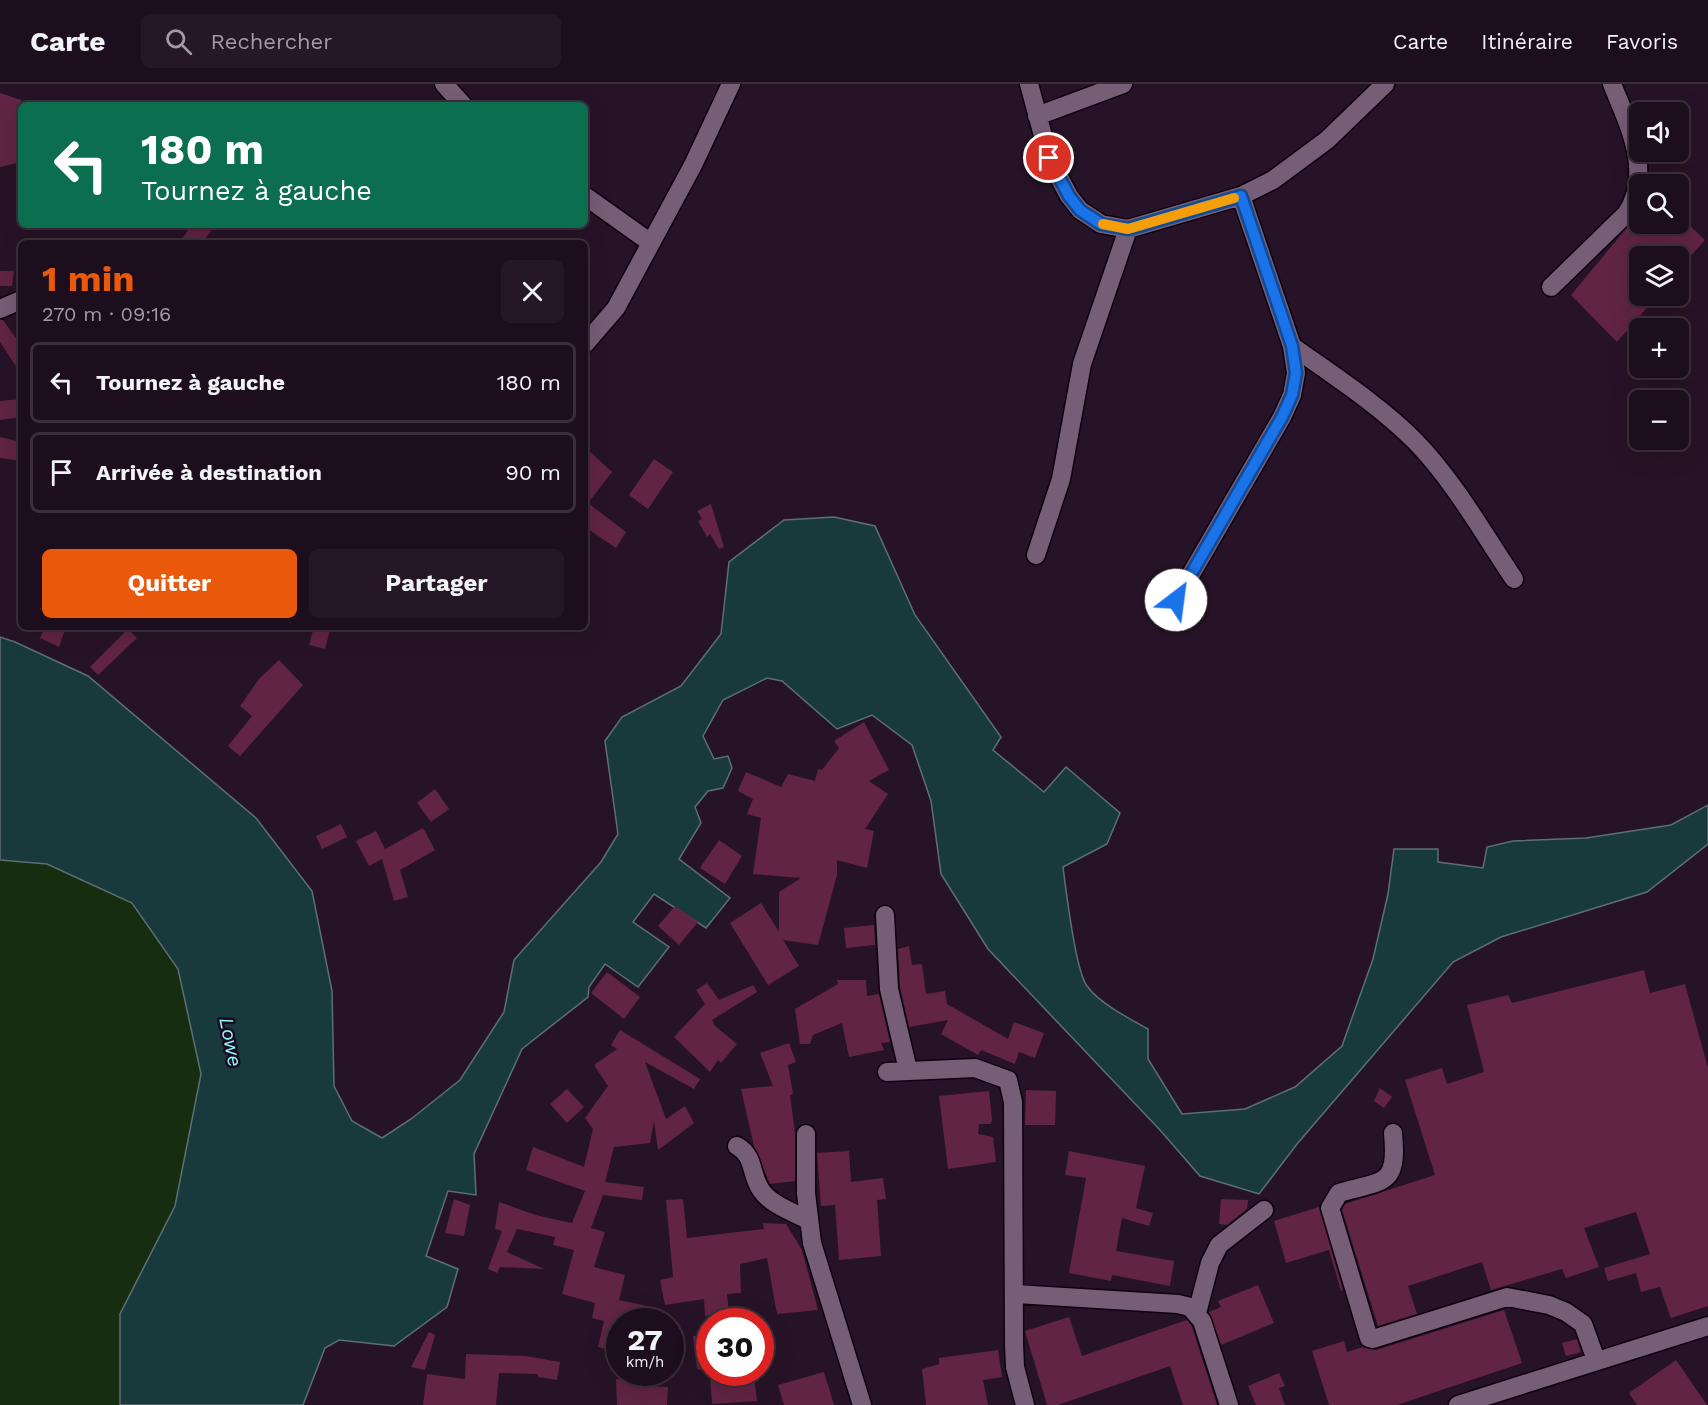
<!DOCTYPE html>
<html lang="fr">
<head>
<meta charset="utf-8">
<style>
  :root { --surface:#1d0e1d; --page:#251726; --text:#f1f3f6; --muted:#a09ca4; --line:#3b2e3b; --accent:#ea580c }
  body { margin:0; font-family:"Work Sans",sans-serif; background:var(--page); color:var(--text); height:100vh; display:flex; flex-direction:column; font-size:22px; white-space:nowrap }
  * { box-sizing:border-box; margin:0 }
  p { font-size:20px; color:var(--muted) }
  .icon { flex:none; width:33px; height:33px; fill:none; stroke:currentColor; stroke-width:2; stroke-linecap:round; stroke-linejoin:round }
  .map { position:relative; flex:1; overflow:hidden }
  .sheet { position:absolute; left:18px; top:156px; width:570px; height:390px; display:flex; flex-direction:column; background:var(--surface); border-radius:9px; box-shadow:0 6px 24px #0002,0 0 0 2px var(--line) }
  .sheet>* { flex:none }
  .hud { position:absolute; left:18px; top:18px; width:570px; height:126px; border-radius:9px; box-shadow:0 6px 24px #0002,0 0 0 2px var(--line); background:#0b6e4f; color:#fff; overflow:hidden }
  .controls { position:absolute; left:1629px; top:18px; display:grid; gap:12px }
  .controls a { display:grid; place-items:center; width:60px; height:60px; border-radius:9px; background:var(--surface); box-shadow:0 6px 24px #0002,0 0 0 2px var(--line); font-size:30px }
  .speed { position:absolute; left:606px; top:1224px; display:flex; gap:12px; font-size:30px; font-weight:700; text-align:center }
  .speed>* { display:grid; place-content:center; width:78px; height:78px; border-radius:50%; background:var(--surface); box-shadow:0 6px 24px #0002,0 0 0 2px var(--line); line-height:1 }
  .speed small { font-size:15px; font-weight:400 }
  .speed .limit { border:9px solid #d22; background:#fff; color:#111 }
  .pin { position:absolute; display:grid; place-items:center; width:51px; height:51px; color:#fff; margin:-26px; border:3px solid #fff; border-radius:50%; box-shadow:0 2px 6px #0007 }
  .me { position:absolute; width:66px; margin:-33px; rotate:30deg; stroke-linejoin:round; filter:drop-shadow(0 0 4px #0008) }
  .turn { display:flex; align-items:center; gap:21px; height:126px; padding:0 24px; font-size:27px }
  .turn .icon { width:78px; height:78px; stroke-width:2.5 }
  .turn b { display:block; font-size:42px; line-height:51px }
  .round { display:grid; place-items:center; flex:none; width:63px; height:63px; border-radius:9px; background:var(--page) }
  .headline { display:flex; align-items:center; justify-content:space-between; height:102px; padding:0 24px }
  h1 { font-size:36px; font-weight:700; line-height:45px; color:var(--accent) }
  .cta { display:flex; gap:12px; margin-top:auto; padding:12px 24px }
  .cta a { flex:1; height:69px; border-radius:9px; background:var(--accent); color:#fff; font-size:24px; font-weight:700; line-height:69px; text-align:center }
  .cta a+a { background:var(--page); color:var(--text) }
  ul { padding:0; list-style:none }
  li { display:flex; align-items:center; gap:18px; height:81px; margin:0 12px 9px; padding:0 12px; border:3px solid var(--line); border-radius:9px }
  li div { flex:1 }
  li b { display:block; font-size:22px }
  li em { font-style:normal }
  header { display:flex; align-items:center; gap:36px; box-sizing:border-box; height:84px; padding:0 30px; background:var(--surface); border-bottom:2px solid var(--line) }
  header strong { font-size:28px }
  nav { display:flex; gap:33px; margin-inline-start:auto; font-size:21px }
  .search { width:420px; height:54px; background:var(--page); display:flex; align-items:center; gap:15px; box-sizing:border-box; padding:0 21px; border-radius:9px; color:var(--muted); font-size:22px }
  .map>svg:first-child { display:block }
  .green { fill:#162d10 }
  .water { fill:#193a3c; stroke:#5c6f74; stroke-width:1.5 }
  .building { fill:#612444 }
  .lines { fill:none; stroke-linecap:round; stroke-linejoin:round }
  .minor-casing { stroke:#0f0110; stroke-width:21 }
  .minor { stroke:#765e76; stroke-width:18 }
  .route-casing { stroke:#114b97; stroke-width:15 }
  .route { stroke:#1a73e8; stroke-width:10 }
  .slow { stroke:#f59e0b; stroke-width:10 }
  .labels { text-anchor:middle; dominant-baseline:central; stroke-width:5; stroke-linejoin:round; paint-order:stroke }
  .water-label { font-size:20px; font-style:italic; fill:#8bf9fd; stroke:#1d0a1d }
</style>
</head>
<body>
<header>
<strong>Carte</strong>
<div class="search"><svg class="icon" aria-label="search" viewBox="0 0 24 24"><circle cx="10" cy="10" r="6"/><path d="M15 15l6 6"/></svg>Rechercher</div>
<nav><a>Carte</a><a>Itinéraire</a><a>Favoris</a></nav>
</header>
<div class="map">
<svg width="1708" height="1321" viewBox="0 0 1708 1321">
  <rect width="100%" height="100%" fill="#271327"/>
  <path class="green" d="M0 776 47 780 132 819 178 885 201 991 175 1122 120 1230V1321H0Z"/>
  <path class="water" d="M834 433 875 442 915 531 1001 653 993 666 1044 708 1066 683 1120 729 1107 760 1063 783C1066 805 1075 887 1087 902 1099 919 1130 935 1148 945V975L1182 1030 1245 1025 1295 1003 1342 962 1373 875 1388 810 1394 765H1438V778L1483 784 1487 763 1513 757 1586 754 1671 741 1708 721V760L1647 808 1501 853 1453 878 1297 1060 1259 1110 1200 1092 1160 1046 988 865 941 790 931 717 912 661 872 631 837 645 782 597 767 594 723 616 703 652 714 675 728 672 732 684 723 704 708 707 695 723 701 739 679 775 730 814 706 844 654 810 633 838 669 863 638 903 605 880 589 903 588 913 522 965 474 1070 476 1111 448 1107 426 1172 458 1185 447 1223 394 1262 339 1256 325 1264 303 1321H120V1230L175 1122 201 990 178 885 132 819 47 780 0 776V553L15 558 88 592 256 734 312 807 332 907 334 1002 352 1037 382 1054 411 1035 460 996 504 928 514 876 601 778 618 750 605 657 622 633 681 602 721 550 729 478 784 436Z"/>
  <path class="building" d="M0 9 21 16V78L0 83Z
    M1640 128V140H1678V131L1705 156 1678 186V172H1640V212H1657L1617 258 1571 211Z
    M192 141H203L211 147 202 159H179Z
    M0 187H14L12 202H0Z
    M0 236H3L21 261V290L0 258Z
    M21 315V333L0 336V317Z
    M0 353 21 358V377L0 374Z
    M585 363 612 388 588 419 626 448 616 464 585 443Z
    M654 375 673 388 648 425 629 411Z
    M711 420 724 463 719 465 710 450 707 453 698 437 702 435 697 427Z
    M45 543H66L59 563 40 554Z
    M314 543 330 546 325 565 309 561Z
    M128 545 137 554 98 591 90 583Z
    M279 576 303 601 240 672 228 662 252 632 240 622 259 595Z
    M864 638 889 686 869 697 888 710 865 745 874 747 867 784 837 776V791L818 861 783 856 799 882 768 901 730 839 761 819 779 848V808L801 794 753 790 761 734 747 730 753 715 738 707 746 688 781 703 788 690 815 697 818 685 822 686 839 664 834 657Z
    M435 705 449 725 431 738 417 719Z
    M341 740 347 753 322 765 316 752Z
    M423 744 435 766 400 786 408 813 394 817 382 775 369 782 356 757 376 747 385 765Z
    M719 756 742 772 725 800 700 784Z
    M675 822 698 838 679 861 658 842Z
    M874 841 875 861 846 864 844 844Z
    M909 862 912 881 922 880 926 910 945 907 947 920 1008 955 1014 938 1044 949 1035 974 1019 968 1015 980 981 966 978 971 941 950 948 936 909 943 900 903 898 865Z
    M1644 886 1650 909 1685 900 1708 984V1222L1671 1234 1660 1203 1641 1208 1636 1189 1608 1197 1604 1184 1650 1170 1636 1128 1584 1144 1599 1183 1566 1194 1562 1185 1491 1206 1482 1178 1408 1202 1417 1230 1378 1242 1342 1126 1345 1120 1435 1091 1405 996 1442 984 1447 1000 1484 988 1467 921 1508 911 1512 919Z
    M607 888 640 913 624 935 591 909Z
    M837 896H866L867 912 879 910 890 958 881 959 884 966 849 973 842 939 813 951 810 960H800L795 925 838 900Z
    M707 899 719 916 753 901 757 908 712 936 715 942 737 960 721 979 718 976 710 988 674 953 705 920 696 906Z
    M620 946 700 995 694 1005 645 978 666 1035 685 1022 694 1039 658 1066 654 1037 650 1059 614 1063 605 1098 644 1103 642 1116 603 1111 591 1144 605 1148 594 1183 625 1191 619 1216 652 1223 649 1238H620L618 1268 598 1263 604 1237 592 1234 595 1219 562 1210 574 1166 553 1161 555 1153 517 1145 507 1168 544 1185 500 1183 497 1189 488 1185 502 1147 495 1145 499 1118 539 1132 572 1139 585 1107 526 1086 533 1063 584 1083 593 1045 585 1034 608 1002 594 981 617 965 611 961Z
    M789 959 796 978 788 981 793 1010 790 1011 795 1049V1097L770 1100 754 1062 741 1005 773 1002 760 969Z
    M1380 1004 1392 1013 1384 1024 1374 1017Z
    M567 1005 584 1023 567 1039 550 1020Z
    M1026 1006 1056 1007 1055 1041H1025Z
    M989 1007 992 1036 991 1040H979L978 1050 993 1053 996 1078 948 1085 939 1012Z
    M849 1067 851 1098 883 1094 886 1115 877 1116 881 1172 839 1176 835 1121 821 1122 817 1069Z
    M1069 1067 1145 1082 1136 1124 1153 1129 1149 1142 1122 1134 1116 1167 1174 1177 1170 1202 1112 1191 1111 1197 1069 1189 1086 1094 1065 1091Z
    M454 1115 470 1121 464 1152 445 1149Z
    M683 1115 687 1154 764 1145 763 1139 786 1140 802 1166 818 1226 777 1230 767 1174 740 1180 741 1209 727 1210 729 1229 705 1232 704 1215 665 1221 660 1196 673 1193 666 1116Z
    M1221 1115 1248 1116 1247 1125 1227 1141 1219 1140Z
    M1319 1123 1343 1206 1341 1207 1329 1166 1286 1179 1274 1137Z
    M1258 1201 1274 1239 1221 1261 1209 1228 1221 1223 1218 1217Z
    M1504 1226 1522 1279 1397 1321H1329L1312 1267 1344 1257 1347 1268 1363 1263 1376 1266Z
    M1069 1233 1082 1272 1187 1236 1192 1243 1217 1321H1183L1170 1282 1058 1321H1047L1025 1247Z
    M429 1248 435 1251 425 1286 411 1283Z
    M710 1250V1288L697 1285 693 1252Z
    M1577 1255 1581 1268 1566 1272 1562 1259Z
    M998 1266 1002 1293 983 1296 988 1321H926L922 1285 939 1280V1274Z
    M466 1270 525 1272 560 1278 557 1296 538 1293V1290L499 1289 496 1321H423L427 1290 465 1295Z
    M1676 1276 1707 1321H1637L1629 1309Z
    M712 1288H735L736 1294 754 1291 757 1317 712 1320 710 1291Z
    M824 1288 834 1321H784L778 1301Z
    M1279 1289 1285 1302 1279 1304 1285 1321H1256L1248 1302Z
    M645 1294V1302L668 1303 667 1321H617L616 1295Z"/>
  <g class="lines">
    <g class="minor-casing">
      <path id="minor" d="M444 0 463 21
        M1029 0 1049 74 1069 112 1080 126 1101 140 1128 145 1241 112 1273 96 1327 56 1385 0
        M1037 32 1123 0
        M585 112 651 159
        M1551 203 1626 130C1654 89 1628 40 1612 0
        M0 225 21 216
        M585 260 616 224 693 81 731 0
        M1292 262C1334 292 1379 321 1415 357 1454 397 1483 449 1514 495
        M1036 471 1061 395 1082 280 1128 145
        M1176 516 1282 333 1292 311 1296 289 1292 262 1241 112
        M885 831 889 905 908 986
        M887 988 975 984 1008 996 1013 1018 1014 1260 1015 1283 1025 1321
        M1393 1049C1398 1102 1385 1096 1339 1109L1330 1124 1369 1254 1373 1255 1507 1213 1549 1221 1566 1228 1583 1240 1596 1276
        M806 1050V1109L812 1159 862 1321
        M737 1062C755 1072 750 1090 761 1106 770 1120 793 1128 808 1136
        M1015 1210 1178 1220 1190 1223 1202 1237 1229 1321
        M1197 1229 1210 1179 1219 1161 1264 1126
        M1458 1321 1708 1242"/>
    </g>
    <use href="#minor" class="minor"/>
  </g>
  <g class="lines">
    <g class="route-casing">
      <path id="route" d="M1049 74 1069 112 1080 126 1101 140 1128 145 1241 112 1292 262 1296 289 1292 311 1282 333 1176 516"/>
    </g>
    <use href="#route" class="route"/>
    <path class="slow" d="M1103 140 1128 145 1234 114"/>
  </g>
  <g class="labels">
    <g class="water-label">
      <text transform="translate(231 958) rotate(79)">Lowe</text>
    </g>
  </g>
</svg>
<div class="controls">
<a><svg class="icon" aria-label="sound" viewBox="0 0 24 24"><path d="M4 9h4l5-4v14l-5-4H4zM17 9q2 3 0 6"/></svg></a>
<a><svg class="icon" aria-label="search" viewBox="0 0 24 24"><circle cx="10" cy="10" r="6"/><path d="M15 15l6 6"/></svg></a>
<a><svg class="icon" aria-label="layers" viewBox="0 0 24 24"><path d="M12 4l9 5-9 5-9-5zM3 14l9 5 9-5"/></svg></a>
<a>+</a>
<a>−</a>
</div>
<div class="speed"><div>27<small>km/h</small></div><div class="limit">30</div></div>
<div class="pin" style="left:1049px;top:74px;background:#d93025"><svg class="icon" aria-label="arrive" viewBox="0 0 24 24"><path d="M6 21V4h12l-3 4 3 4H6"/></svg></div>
<svg class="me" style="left:1176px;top:516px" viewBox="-20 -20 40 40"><circle r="19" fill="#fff"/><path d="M0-13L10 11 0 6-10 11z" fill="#1a73e8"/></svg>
<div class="hud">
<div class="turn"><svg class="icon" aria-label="left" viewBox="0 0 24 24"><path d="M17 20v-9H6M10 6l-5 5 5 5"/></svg><div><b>180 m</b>Tournez à gauche</div></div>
</div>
<section class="sheet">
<div class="headline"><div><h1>1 min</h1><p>270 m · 09:16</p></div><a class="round"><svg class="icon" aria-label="close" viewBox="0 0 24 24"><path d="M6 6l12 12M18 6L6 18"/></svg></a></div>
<ul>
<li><svg class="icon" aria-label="left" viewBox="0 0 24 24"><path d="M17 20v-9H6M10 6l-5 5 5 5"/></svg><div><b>Tournez à gauche</b></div><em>180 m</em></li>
<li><svg class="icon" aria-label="arrive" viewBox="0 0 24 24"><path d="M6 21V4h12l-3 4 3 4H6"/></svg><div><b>Arrivée à destination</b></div><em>90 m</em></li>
</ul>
<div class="cta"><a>Quitter</a><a>Partager</a></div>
</section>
</div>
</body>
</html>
